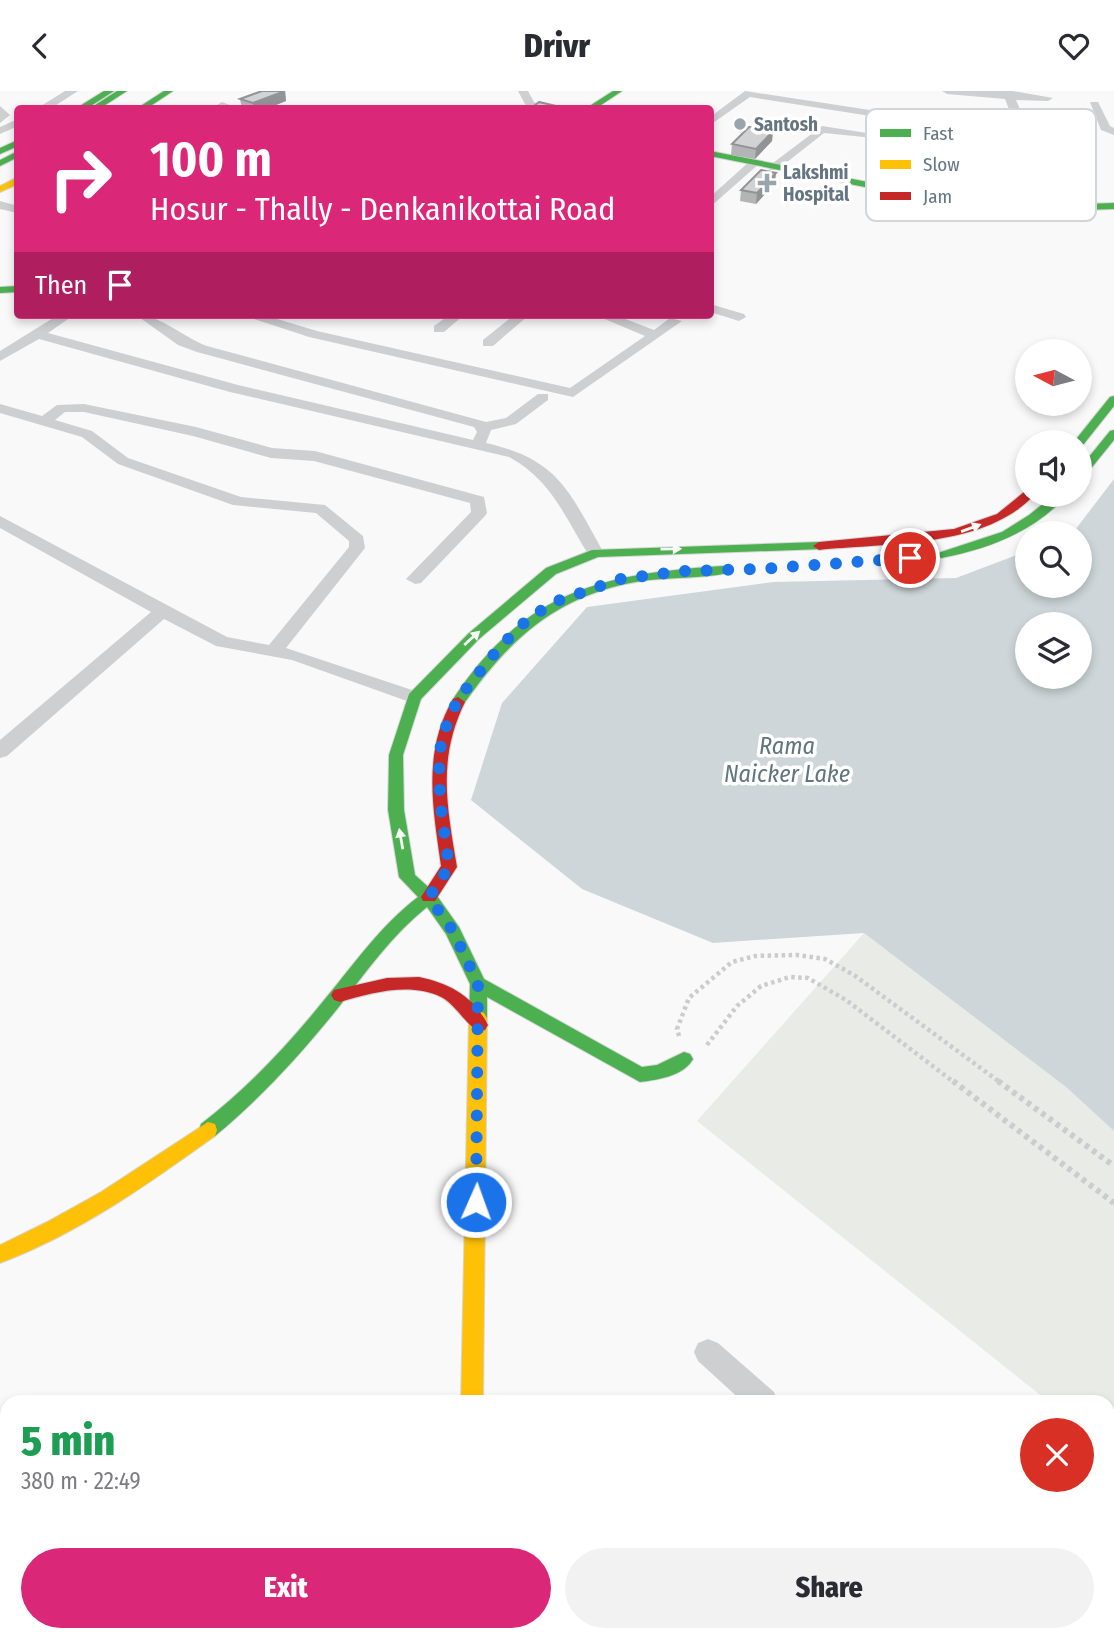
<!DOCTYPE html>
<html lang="en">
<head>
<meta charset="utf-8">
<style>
  :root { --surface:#fff; --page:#f2f2f3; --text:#2b2b33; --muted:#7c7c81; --accent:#db2777 }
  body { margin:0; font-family:"Fira Sans Condensed",sans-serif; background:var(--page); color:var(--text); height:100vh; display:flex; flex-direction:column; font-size:26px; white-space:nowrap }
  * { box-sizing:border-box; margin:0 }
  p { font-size:23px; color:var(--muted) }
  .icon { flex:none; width:38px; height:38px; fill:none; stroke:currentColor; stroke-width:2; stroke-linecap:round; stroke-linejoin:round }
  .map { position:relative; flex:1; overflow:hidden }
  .side { position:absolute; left:0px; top:1304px; width:1115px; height:247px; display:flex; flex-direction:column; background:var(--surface); border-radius:21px 21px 0 0; box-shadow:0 4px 10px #0003 }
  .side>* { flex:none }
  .guide { position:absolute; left:14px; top:14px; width:700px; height:214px; border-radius:7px; box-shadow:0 4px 10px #0003; background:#db2777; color:#fff; overflow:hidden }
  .needle { width:46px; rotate:277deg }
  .tools { position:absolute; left:1015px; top:248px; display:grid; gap:14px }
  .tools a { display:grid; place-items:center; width:77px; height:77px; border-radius:50%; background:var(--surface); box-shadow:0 4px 10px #0003; font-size:35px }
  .pin { position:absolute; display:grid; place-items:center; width:60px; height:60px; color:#fff; margin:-30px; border:4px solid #fff; border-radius:50%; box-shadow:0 2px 7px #0007 }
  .me { position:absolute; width:77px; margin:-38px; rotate:2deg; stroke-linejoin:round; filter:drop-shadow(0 0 5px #0008) }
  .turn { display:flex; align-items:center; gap:24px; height:147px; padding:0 21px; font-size:32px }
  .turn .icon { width:91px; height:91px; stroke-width:2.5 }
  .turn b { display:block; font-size:49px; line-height:60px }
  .then { display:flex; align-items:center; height:66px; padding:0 21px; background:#0003; gap:14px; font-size:26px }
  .round { display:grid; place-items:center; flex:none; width:74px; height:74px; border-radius:37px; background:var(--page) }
  .overview { display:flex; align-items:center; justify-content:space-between; height:119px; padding:0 21px }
  h1 { font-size:42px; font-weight:800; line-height:52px; color:#1e9e55 }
  .button { display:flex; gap:14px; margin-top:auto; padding:14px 21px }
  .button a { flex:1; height:80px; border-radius:42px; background:var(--accent); color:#fff; font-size:28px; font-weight:800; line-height:80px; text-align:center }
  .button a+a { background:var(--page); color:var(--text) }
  header { display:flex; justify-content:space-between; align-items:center; height:91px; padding:0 21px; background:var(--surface); font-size:32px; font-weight:800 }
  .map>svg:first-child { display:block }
  .green { fill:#e8ebe6 }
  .water { fill:#ced6d9; fill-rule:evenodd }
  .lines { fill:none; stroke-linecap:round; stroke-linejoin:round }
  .fast-casing { stroke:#d5d6d7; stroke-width:2 }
  .slow-casing { stroke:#d5d6d7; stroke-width:2 }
  .jam-casing { stroke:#d5d6d7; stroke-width:2 }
  .path-far1 { stroke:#cbcccd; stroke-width:4.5; stroke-dasharray:3.5 3.5; stroke-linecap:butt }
  .path { stroke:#cbcccd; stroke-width:6; stroke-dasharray:4.5 4.5; stroke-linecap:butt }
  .street { fill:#cecfd0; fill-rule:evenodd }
  .fast { fill:#4caf50; fill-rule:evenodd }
  .slow { fill:#ffc107; fill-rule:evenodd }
  .jam { fill:#c62828; fill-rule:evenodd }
  .wall { fill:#b3b5b5 }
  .shaded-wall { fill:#929394 }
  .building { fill:#d0d2d3; stroke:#929394; stroke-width:2 }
  .oneway { fill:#f6fbf6 }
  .route { stroke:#1a73e8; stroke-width:12; stroke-dasharray:0 21.6 }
  .poi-dot { fill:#99a4ac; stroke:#fff; stroke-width:2.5 }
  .labels { text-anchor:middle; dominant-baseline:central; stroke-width:7; stroke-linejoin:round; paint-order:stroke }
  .far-poi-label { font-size:19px; font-weight:bold; fill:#657683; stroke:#fff; text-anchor:start }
  .water-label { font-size:24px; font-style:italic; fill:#60757c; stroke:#fff }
  .key { fill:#fff; stroke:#d1d6da; stroke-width:2 }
  .key-label { font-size:19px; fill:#657683 }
</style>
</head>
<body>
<header><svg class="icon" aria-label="back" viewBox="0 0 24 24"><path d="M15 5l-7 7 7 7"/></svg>Drivr<svg class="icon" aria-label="heart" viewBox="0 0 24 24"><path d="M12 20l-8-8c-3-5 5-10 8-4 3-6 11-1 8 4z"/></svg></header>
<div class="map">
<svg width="1114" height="1550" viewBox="0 0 1114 1550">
  <rect width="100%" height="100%" fill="#f9f9f9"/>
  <path class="green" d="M864 842 1066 996 1114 1040V1363L1108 1358V1311H1049L697 1030Z"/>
  <path class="water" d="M1114 388V1040L1066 996 864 842 713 852 582 798 471 709 502 612 587 516 774 491 956 487 1027 460V495H1080V443H1072ZM1027 534H1080V586H1027Z"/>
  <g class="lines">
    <g class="fast-casing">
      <path id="fast" d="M104 0H114L86 18H75Z
        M117 0H127L99 18H89Z
        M164 0H173L146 18H136Z
        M613 0H622L595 18H585Z
        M18 49V55L0 63V57Z
        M18 60V66L0 75V69Z
        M710 60 995 116 1114 112V118L995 122 710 65Z
        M18 195V201L0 202V196Z
        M1114 305V315L1083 354 1073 352 1110 306Z
        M1114 339V349L1084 386 1080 387V377L1110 340Z
        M1054 404H1067C1034 441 988 458 941 467L935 463 1002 441 1029 424Z
        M819 451 823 452V458L598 466 556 483 479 548 421 608 403 664 404 719 415 784 435 802 459 836 484 888 642 976 657 974 684 961 690 963 693 968C684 985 657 989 640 991L487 906V927L484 932 478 934 472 932 469 927 470 893 446 843 427 816C392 844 366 881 338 917 301 963 261 1007 215 1045L208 1047 201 1045 199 1039 201 1033C248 997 288 954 325 908 355 872 381 834 418 806L399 786 388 719 389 664 409 603 469 542 546 477 592 459Z
        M723 475 729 479 728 482C700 488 670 486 642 490 558 503 510 547 463 614L458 616 451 611C523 501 598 483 723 475Z"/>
    </g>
    <g class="slow-casing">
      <path id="slow" d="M18 86V93L0 101V95Z
        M478 920 484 922 487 927 483 1311H461L469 927 472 922Z
        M208 1031 215 1033 217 1039 215 1045C148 1093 78 1143 0 1172V1154L47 1131 101 1101Z
        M506 1544H530L533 1550H509Z"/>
    </g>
    <g class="jam-casing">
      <path id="jam" d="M1024 401 1034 404C986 457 886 452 819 459L813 455 819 451 954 438 997 423Z
        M458 606 465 611C437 668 447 716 457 776L435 810H423L421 806 441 775C433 718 422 661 453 608Z
        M419 886C451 893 473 905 488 934L485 939C470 944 459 915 441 906 410 891 371 902 340 911L334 909 331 904 334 899 387 887Z"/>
    </g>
    <path class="path-far1" d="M679 945 677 938 689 907 732 871 755 865 797 864 825 868 854 884 1001 992
      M707 954 737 915 761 895 790 886 808 887 846 909 955 992"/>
    <path class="path" d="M953 990 1114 1112
      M998 990 1114 1075"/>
    <path class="street" d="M65 0H78L50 18H36Z
      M518 0H528L534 11 545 18 526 15Z
      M745 0 896 23 901 26 896 29 750 6 710 34V26Z
      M942 0H1013L1053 7 1048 10 1016 9 1031 44 1018 121 1008 118 1019 44 1005 8 947 3Z
      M222 11 235 16 236 18 218 16 217 14Z
      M1090 11H1098L1110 35 1114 37V44L1101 39Z
      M0 15 10 24 0 32Z
      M18 28V35L0 43V36Z
      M822 35 880 44 874 47 824 42 777 79H769V75Z
      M750 70 760 72 710 116V106Z
      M0 110 18 115V122L0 118Z
      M710 213 744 223 746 226 739 230 710 221Z
      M58 224H74L48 242 238 294 473 349 477 341 474 336 197 261 178 254 136 224C162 224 182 246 207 255L486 331 506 327 538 303H548V309L516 333 491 339 486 352C560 369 569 401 604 462L596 467 590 466C565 427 552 389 509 366L230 301 39 248 0 270V260Z
      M242 224H264L317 240 570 297 645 245 595 224H615L654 239 670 227 682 230 573 306 309 246Z
      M449 224H464L444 241H434V235Z
      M514 224H529L493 255H483V249Z
      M0 313 42 325 57 314 84 313 196 336 272 357 315 360 484 406 487 422 485 425 421 492 415 493 406 488 471 421 470 412 314 370 271 367 193 345 84 321H65L55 329 92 340 128 367 241 406 325 414 363 445 365 457 286 557 421 602 423 606 421 610H407L292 569 216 555 164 528 7 665 0 667V649L151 521 0 437V425L227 546 269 554 349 456V450L316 422 233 414 118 373 82 346 0 322Z
      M708 1248 718 1252 774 1301 778 1311H743L698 1270 694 1261 698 1252Z
      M1006 1544H1042L1045 1550H1009Z"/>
    <use href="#fast" class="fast"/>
    <use href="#slow" class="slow"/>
    <use href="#jam" class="jam"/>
  </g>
  <path class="wall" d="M285 0 286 10 266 18H242L240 8Z
    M773 40 772 50 755 68 731 64 732 53Z
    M775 92 756 113 740 110 741 99Z
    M917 109 903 128 891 125V121L886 120 888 110Z"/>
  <path class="shaded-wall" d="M285 0 286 10 266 18H253V12Z
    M773 40 772 50 755 68 756 58Z
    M776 82 775 92 756 113 757 102Z
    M919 99 917 109 903 128 905 117Z"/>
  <path class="building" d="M262 0H285L253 12 240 8Z
    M539 11 569 18H530Z
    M749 36 773 40 756 58 732 53Z
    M761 79 776 82 757 102 741 99Z"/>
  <defs><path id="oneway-solid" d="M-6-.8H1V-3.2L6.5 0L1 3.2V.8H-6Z" transform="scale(1.75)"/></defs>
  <g class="oneway">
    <use href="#oneway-solid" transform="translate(971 437) rotate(-20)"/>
    <use href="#oneway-solid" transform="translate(671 458) rotate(-1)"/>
    <use href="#oneway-solid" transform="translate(472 547) rotate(-42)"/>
    <use href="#oneway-solid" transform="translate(401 748) rotate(-100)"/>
  </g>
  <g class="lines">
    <path class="route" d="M476 1111 478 893 453 840 429 806 449 776 440 710 439 670 442 645 458 608 498 558 529 527 557 510 621 488 684 480 760 478 910 467"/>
  </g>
  <g class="poi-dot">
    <circle cx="740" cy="33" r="7"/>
    <path d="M763.5 81.5h7v7h7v7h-7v7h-7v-7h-7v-7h7z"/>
  </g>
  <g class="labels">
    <g class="far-poi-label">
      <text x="754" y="33">Santosh</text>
      <text x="783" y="81">Lakshmi<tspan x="783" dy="22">Hospital</tspan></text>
    </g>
    <g class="water-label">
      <text x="787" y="655">Rama<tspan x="787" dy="28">Naicker Lake</tspan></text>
    </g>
  </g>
  <rect x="866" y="18" width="230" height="112" rx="10" class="key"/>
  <rect x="880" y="38" width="31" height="8" fill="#4caf50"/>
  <rect x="880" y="69" width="31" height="9" fill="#ffc107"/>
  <rect x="880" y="101" width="31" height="8" fill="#c62828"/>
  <g class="key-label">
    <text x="923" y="49">Fast</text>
    <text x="923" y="80">Slow</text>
    <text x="923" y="112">Jam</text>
  </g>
</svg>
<div class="tools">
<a><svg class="needle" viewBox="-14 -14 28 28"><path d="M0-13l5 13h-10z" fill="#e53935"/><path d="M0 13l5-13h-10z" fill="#7c7c81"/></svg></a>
<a><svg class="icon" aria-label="sound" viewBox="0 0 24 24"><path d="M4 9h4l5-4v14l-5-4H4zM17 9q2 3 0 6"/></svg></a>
<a><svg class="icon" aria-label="search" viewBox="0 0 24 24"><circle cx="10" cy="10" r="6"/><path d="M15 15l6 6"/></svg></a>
<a><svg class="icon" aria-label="layers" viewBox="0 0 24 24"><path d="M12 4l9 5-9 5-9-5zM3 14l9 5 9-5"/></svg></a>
</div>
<div class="pin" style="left:910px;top:467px;background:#d93025"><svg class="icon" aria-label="arrive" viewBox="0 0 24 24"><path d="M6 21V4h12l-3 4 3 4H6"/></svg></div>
<svg class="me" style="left:476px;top:1111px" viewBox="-20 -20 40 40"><circle r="17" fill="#1a73e8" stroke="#fff" stroke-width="3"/><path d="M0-11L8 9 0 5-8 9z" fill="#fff"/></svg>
<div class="guide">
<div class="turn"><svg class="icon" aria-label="right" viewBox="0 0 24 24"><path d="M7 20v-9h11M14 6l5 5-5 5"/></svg><div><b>100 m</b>Hosur - Thally - Denkanikottai Road</div></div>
<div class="then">Then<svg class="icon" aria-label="arrive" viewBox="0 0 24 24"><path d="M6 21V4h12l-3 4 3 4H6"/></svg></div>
</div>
<section class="side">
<div class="overview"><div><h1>5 min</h1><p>380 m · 22:49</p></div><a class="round" style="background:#d93025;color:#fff"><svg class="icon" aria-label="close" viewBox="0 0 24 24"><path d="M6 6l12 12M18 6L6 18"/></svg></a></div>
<div class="button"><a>Exit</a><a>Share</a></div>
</section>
</div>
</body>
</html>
